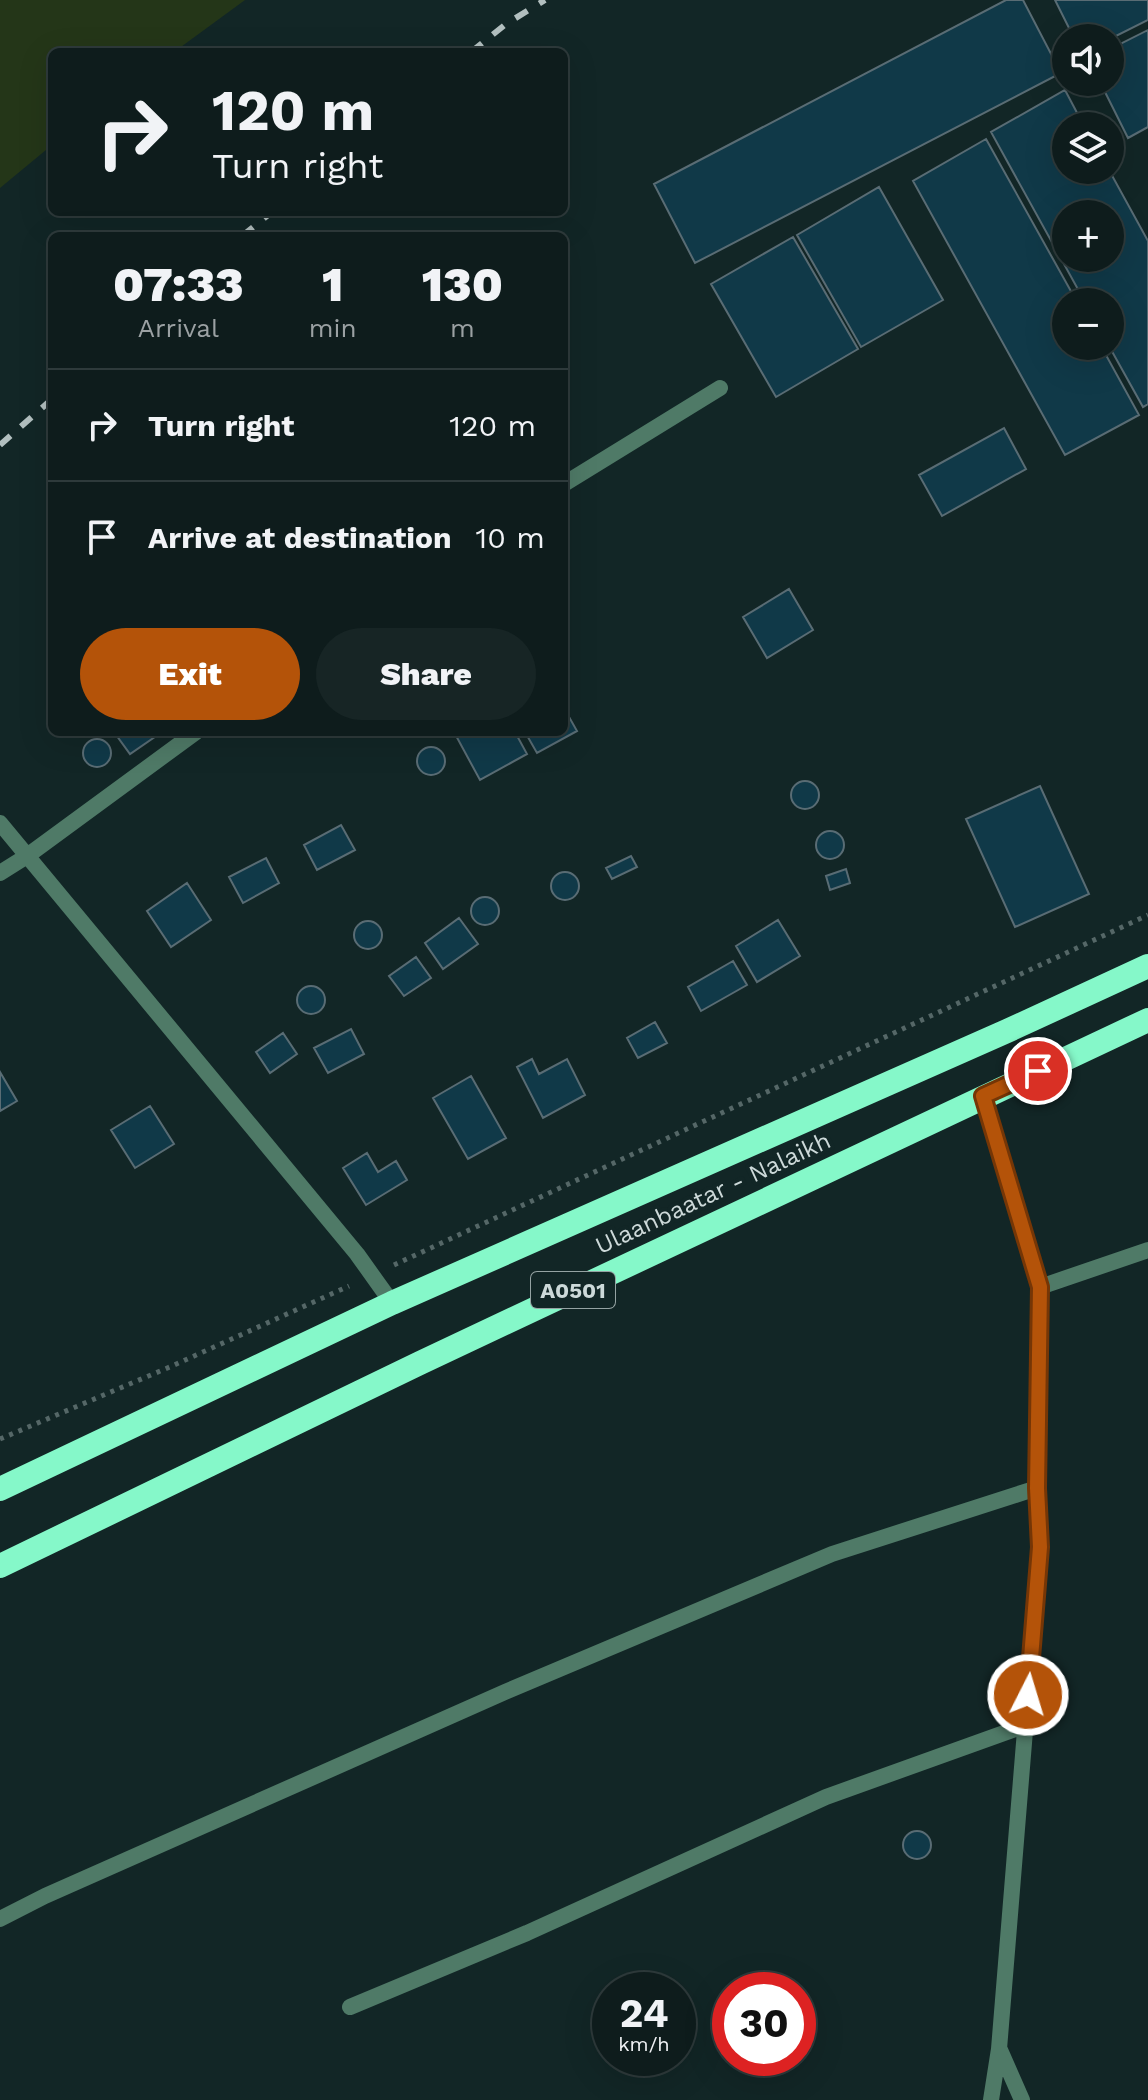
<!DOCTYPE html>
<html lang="en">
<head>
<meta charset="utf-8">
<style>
  :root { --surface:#0e1c1c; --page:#172525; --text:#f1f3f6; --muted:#9ba1a3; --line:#2e3a3b; --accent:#b45309 }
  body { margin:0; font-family:"Work Sans",sans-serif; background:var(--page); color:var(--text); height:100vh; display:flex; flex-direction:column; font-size:30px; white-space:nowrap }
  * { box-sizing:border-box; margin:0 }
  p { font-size:26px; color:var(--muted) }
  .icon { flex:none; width:44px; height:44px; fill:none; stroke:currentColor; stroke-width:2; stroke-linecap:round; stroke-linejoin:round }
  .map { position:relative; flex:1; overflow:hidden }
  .side { position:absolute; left:48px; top:232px; width:520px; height:504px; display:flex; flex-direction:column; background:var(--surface); border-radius:12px; box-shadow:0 8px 32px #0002,0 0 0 2px var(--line) }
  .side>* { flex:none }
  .guide { position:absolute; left:48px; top:48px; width:520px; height:168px; border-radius:12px; box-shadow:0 8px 32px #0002,0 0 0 2px var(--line); background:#0e1c1c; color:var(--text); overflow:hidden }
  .controls { position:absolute; left:1052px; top:24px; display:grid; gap:16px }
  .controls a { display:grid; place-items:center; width:72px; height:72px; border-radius:50%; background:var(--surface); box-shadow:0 8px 32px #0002,0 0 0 2px var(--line); font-size:40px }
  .speed { position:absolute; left:592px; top:1972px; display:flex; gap:16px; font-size:40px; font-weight:700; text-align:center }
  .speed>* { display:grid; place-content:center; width:104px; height:104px; border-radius:50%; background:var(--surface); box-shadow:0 8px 32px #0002,0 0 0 2px var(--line); line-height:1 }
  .speed small { font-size:20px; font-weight:400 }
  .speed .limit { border:12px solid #d22; background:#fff; color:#111 }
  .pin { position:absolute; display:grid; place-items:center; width:68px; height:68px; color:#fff; margin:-34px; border:4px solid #fff; border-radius:50%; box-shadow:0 2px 8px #0007 }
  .me { position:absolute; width:88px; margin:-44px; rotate:5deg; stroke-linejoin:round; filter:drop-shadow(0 0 6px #0008) }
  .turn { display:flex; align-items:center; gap:28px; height:168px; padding:0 32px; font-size:36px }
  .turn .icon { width:104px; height:104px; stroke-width:2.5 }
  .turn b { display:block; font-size:56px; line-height:68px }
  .eta { display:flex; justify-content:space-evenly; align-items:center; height:136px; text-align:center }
  .eta b { font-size:48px; font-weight:800; line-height:56px }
  .button { display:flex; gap:16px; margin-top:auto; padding:16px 32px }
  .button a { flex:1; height:92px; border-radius:48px; background:var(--accent); color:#fff; font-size:32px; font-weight:800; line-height:92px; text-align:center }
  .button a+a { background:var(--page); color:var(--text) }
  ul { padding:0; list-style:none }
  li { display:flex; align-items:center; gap:24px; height:112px; padding:0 32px; border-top:2px solid var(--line) }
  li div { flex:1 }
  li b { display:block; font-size:30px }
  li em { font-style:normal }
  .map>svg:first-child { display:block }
  .green { fill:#243618 }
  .building { fill:#103948; stroke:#596c74; stroke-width:2; fill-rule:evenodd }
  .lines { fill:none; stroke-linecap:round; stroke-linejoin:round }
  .path { stroke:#556767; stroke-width:5; stroke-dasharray:4 6; stroke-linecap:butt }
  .street { stroke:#4f7a67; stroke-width:16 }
  .highway { stroke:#85f8c9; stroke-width:24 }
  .rail { stroke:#b2bfbf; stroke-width:6; stroke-dasharray:14 14; stroke-linecap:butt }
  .route-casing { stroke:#753606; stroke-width:20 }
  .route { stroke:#b45309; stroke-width:14 }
  .labels { text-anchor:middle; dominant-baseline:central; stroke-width:8; stroke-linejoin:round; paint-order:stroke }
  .shield { fill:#122626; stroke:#95a3a3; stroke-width:2 }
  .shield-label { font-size:22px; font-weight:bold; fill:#cdd9d9 }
  .street-label { font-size:24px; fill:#cdd9d9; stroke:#122626 }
</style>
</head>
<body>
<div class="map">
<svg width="1148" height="2100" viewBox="0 0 1148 2100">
  <rect width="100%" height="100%" fill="#122626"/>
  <path class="green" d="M0 0H245L174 52H52V145L0 188Z"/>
  <path class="building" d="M1006 0H1023L1061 73 695 263 654 184Z
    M1055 0H1148V20L1110 39 1074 38Z
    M1148 30V127L1128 138 1100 82H1110V49Z
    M1065 90 1084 126H1066V170H1109L1148 241V404L1143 407 1109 346 1110 302H1085L991 132ZM1066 214H1110V258H1066Z
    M986 139 1077 302H1066V346H1101L1139 415 1065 455 913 181Z
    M879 187 943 300 861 347 797 235Z
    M793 237 858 349 776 397 711 284Z
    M1004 428 1026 469 942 516 919 475Z
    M789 589 813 630 767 658 743 617Z
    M564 708 577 731 537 753 525 732H564Z
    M114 732H162L130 754Z
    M454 732H515L527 754 480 780Z
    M83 753a14 14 0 1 1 28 0a14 14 0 1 1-28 0Z
    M417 761a14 14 0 1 1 28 0a14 14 0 1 1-28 0Z
    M791 795a14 14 0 1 1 28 0a14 14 0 1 1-28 0Z
    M1040 786 1089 894 1015 927 966 819Z
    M341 825 355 850 317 870 304 845Z
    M816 845a14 14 0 1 1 28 0a14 14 0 1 1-28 0Z
    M631 856 637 867 612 879 606 868Z
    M266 858 279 883 243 903 229 877Z
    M846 869 850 883 830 890 826 876Z
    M551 886a14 14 0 1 1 28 0a14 14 0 1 1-28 0Z
    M187 883 211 920 171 947 147 911Z
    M471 911a14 14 0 1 1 28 0a14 14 0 1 1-28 0Z
    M459 918 478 944 443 969 425 943Z
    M778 920 800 956 757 982 736 946Z
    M354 935a14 14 0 1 1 28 0a14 14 0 1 1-28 0Z
    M416 957 431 978 404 996 389 976Z
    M733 961 747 985 701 1011 688 987Z
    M297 1000a14 14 0 1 1 28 0a14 14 0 1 1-28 0Z
    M655 1022 667 1043 638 1058 627 1038Z
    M351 1029 364 1054 328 1073 314 1048Z
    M283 1033 297 1054 270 1073 256 1052Z
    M532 1059 539 1074 567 1059 585 1095 543 1118 517 1067Z
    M0 1072 17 1101 0 1111Z
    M471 1076 506 1138 468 1159 433 1098Z
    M150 1106 174 1144 135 1168 111 1130Z
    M367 1153 378 1172 396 1161 407 1180 366 1205 343 1168Z
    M903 1845a14 14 0 1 1 28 0a14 14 0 1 1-28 0Z"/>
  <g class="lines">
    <path class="path" d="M394 1265 1148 915
      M0 1439 172 1366 349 1286"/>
    <path class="street" d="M564 484 720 388
      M0 823 357 1254 392 1303
      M0 873 27 856 196 732
      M983 1096 1040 1287 1037 1488 1040 1547 999 2049 991 2100
      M1040 1287 1148 1250
      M0 1919 45 1896 505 1692 832 1554 1037 1488
      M350 2007 527 1933 826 1797 1026 1725
      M1000 2050 1022 2100"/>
    <path class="highway" d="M0 1489 392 1303 1007 1031 1148 966
      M0 1566 420 1363 1148 1020"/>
    <path class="rail" d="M471 52 506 24 545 0
      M242 236 272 212
      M0 445 52 399"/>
  </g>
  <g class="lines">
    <g class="route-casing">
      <path id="route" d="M1028 1695 1040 1547 1037 1488 1040 1287 983 1096 1038 1071"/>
    </g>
    <use href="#route" class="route"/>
  </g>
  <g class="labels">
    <rect class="shield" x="531" y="1272" width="84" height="36" rx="6"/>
    <g class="shield-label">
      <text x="573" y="1290">A0501</text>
    </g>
    <g class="street-label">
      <text transform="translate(713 1193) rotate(-25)">Ulaanbaatar - Nalaikh</text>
    </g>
  </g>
</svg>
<div class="controls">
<a><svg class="icon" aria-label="sound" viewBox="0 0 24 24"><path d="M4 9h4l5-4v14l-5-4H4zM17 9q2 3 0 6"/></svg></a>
<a><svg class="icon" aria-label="layers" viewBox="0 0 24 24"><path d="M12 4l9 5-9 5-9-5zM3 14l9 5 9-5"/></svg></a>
<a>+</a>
<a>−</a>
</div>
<div class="speed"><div>24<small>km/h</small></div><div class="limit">30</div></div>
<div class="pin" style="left:1038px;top:1071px;background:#d93025"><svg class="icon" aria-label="arrive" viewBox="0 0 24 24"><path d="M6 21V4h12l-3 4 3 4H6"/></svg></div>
<svg class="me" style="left:1028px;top:1695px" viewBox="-20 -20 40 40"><circle r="17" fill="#b45309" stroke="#fff" stroke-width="3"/><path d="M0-11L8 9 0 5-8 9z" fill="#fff"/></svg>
<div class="guide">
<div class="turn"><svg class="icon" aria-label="right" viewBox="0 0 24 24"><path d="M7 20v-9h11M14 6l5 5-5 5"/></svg><div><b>120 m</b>Turn right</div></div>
</div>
<section class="side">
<div class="eta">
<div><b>07:33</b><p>Arrival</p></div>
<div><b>1</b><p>min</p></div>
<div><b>130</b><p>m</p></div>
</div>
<ul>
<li><svg class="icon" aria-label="right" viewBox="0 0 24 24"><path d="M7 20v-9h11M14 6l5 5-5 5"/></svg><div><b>Turn right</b></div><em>120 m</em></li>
<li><svg class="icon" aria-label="arrive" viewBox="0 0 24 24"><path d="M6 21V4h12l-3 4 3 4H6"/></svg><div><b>Arrive at destination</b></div><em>10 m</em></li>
</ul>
<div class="button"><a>Exit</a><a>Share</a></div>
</section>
</div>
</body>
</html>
